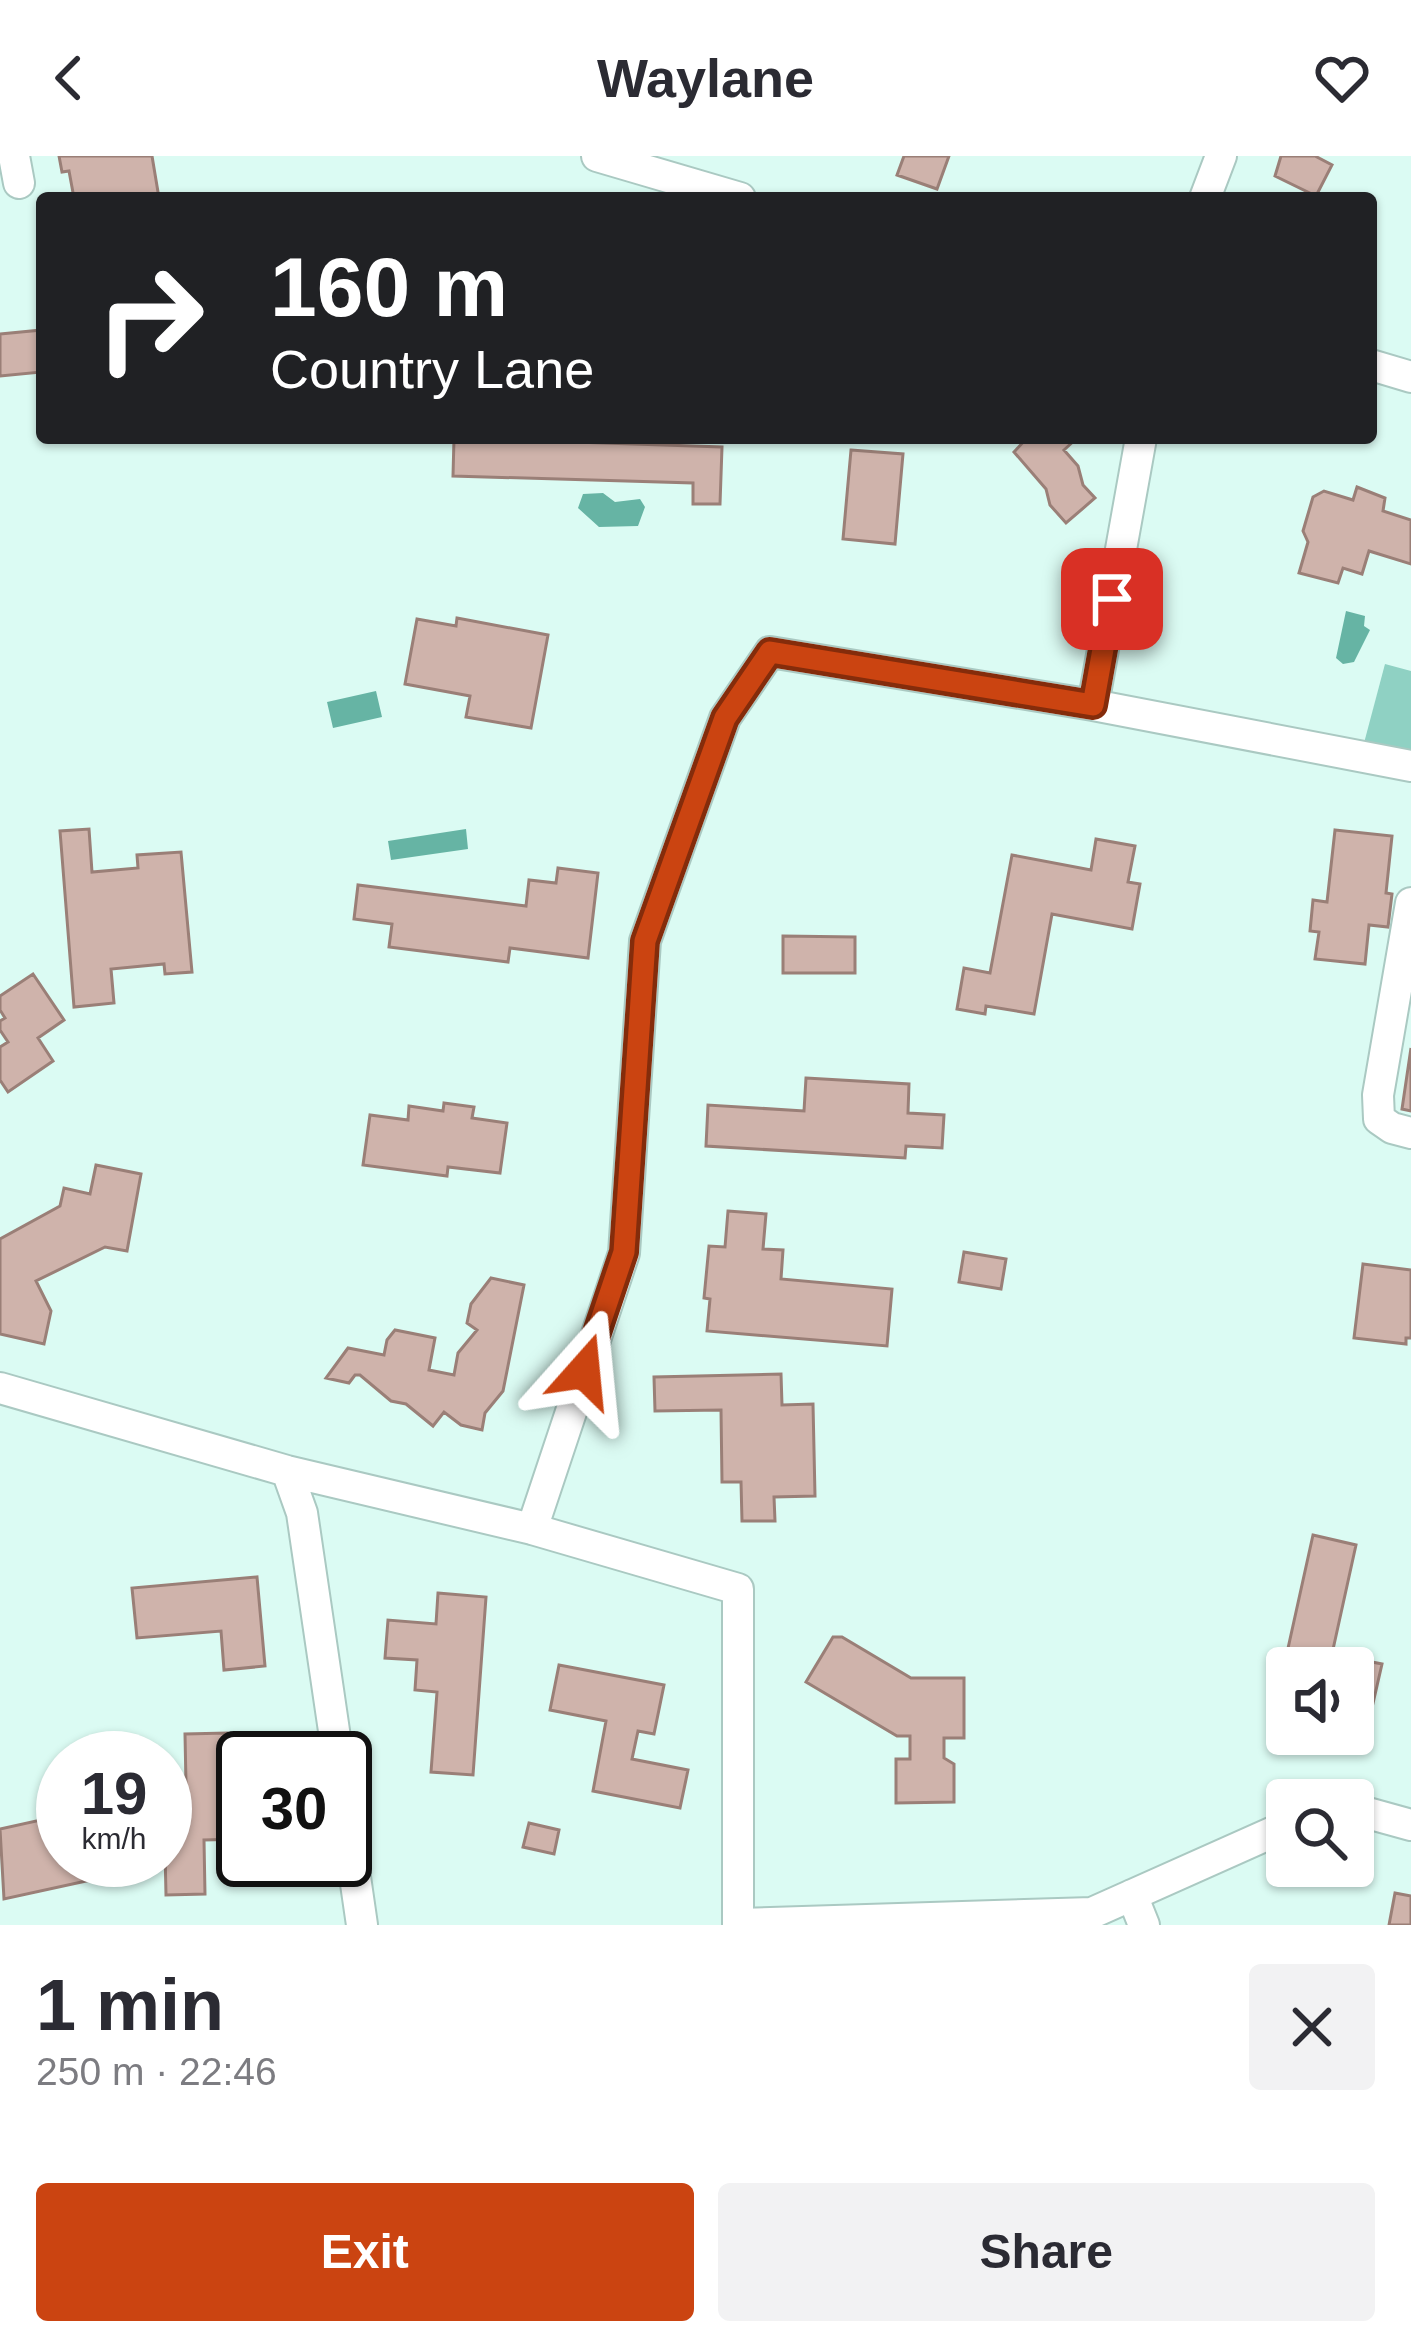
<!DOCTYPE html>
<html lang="en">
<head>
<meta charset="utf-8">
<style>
  :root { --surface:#fff; --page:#f2f2f3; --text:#2b2b33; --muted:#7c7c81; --accent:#cb4411 }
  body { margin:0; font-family:Helvetica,sans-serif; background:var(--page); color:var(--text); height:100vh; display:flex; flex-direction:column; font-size:45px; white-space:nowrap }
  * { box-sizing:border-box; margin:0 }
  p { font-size:39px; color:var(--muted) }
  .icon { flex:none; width:66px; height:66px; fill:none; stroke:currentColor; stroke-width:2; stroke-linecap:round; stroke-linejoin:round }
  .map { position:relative; height:1769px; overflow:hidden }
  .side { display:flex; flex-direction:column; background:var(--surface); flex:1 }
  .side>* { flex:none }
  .hud { position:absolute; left:36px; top:36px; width:1341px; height:252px; border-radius:12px; box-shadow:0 3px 9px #0004; background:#202124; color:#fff; overflow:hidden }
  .tools { position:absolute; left:1266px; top:1491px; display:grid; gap:24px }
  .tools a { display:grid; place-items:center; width:108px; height:108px; border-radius:12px; background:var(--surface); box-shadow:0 3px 9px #0004; font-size:60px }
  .speed { position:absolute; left:36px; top:1575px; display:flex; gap:24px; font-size:60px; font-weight:700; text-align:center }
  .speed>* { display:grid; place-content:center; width:156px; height:156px; border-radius:50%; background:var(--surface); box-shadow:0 3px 9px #0004; line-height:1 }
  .speed small { font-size:30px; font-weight:400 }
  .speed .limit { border:6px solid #111; border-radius:18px; background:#fff; color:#111 }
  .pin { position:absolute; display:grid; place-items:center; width:102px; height:102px; color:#fff; margin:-51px; border-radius:24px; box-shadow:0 6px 18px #0006 }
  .me { position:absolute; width:132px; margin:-66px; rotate:18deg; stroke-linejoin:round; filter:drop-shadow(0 0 9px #0008) }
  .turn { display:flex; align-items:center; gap:42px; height:252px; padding:0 36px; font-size:54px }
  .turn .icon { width:156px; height:156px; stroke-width:2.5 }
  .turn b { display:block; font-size:84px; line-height:102px }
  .round { display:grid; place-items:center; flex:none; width:126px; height:126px; border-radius:12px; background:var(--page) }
  .head { display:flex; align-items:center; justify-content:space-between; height:204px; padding:0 36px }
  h1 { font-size:72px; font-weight:700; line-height:90px }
  .primary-button { display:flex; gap:24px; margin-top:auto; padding:24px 36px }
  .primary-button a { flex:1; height:138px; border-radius:12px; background:var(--accent); color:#fff; font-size:48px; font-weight:700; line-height:138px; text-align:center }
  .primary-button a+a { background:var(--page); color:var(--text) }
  header { display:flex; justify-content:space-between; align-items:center; height:156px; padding:0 36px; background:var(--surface); font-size:54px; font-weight:700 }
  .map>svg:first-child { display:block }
  .green { fill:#8fd1c3 }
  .water { fill:#66b4a4 }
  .building { fill:#cfb3ab; stroke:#9a7f77; stroke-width:3 }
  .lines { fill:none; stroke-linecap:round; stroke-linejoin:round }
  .minor-casing { stroke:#aac9c2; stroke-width:34 }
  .minor { stroke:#fff; stroke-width:30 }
  .route-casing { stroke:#842c0b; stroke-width:30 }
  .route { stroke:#cb4411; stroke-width:21 }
</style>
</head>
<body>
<header><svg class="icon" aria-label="back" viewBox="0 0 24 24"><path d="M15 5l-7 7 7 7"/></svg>Waylane<svg class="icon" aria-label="heart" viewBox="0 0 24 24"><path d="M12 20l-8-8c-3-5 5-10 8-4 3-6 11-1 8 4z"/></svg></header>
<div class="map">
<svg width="1411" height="1769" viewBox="0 0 1411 1769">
  <rect width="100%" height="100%" fill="#dbfbf3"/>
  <path class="green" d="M1385 508 1411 515V596L1364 587Z"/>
  <path class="water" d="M603 337 615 346 640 343 645 351 638 370 599 371 578 352 583 338Z
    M1346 455 1365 460 1364 470 1370 474 1354 506 1343 508 1336 502Z
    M376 535 382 561 333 572 327 546Z
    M466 673 468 693 391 704 388 685Z"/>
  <path class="building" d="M59 0H152L159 42H74L69 15 62 16Z
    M904 0H949L937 33 897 19Z
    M1281 0H1315L1332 9 1316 40 1275 20Z
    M42 174V216L0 220V178Z
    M454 282 722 291 720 348H693V327L453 320Z
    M1027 282H1077L1064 294 1078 310 1083 329 1095 342 1066 367 1050 349 1046 333 1014 296Z
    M851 294 903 298 895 388 843 383Z
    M1357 331 1385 342 1383 355 1411 364V408L1369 395 1362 418 1343 412 1338 427 1299 417 1308 386 1303 375 1313 341 1324 335 1353 344Z
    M457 462 548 479 531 572 466 561 470 540 405 528 417 463 456 470Z
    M89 673 92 716 138 712 137 699 181 696 192 816 165 818 164 808 111 813 114 847 74 851 60 675Z
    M1335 674 1392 680 1386 737 1392 738 1388 771 1369 769 1365 808 1315 803 1319 776 1310 775 1313 744 1327 746Z
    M1096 683 1135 690 1128 726 1140 728 1132 773 1052 758 1034 858 986 850 985 858 957 853 964 812 990 817 1012 699 1091 714Z
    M558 712 598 717 588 802 510 792 508 806 389 791 392 768 354 763 358 729 526 750 529 724 556 727Z
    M783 780 855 781V817H783Z
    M33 818 64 864 38 882 53 905 8 936 0 924V891L8 886 0 874V865L5 862 0 854V840Z
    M1411 892V955L1402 953Z
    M806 922 909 928 908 957 944 959 942 992 906 990 905 1002 706 990 708 949 804 955Z
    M444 947 474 951 472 962 507 967 500 1017 448 1011 447 1020 363 1009 370 959 408 964 409 950 443 955Z
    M96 1009 141 1018 127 1095 105 1091 36 1125 51 1155 44 1188 0 1178V1083L60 1050 64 1032 90 1038Z
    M728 1055 766 1058 763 1093 783 1094 781 1123 892 1133 887 1190 707 1175 710 1143 704 1142 709 1090 725 1091Z
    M964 1096 1006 1103 1001 1133 959 1126Z
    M1363 1108 1411 1114V1182H1406V1188L1354 1182Z
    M491 1122 524 1129 503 1235 485 1257 482 1274 461 1269 444 1256 433 1270 406 1248 391 1245 360 1219H355L349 1227 326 1222 348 1192 384 1199 387 1184 395 1174 435 1182 429 1214 454 1219 458 1197 477 1174 467 1167 471 1148Z
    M781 1218 782 1249 813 1248 815 1340 774 1341 775 1365H742L741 1326H722L721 1254 655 1255 654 1221Z
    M1313 1379 1356 1389 1332 1498 1382 1508 1371 1556 1353 1553V1512H1287V1525L1281 1524Z
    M257 1421 265 1510 224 1514 221 1475 137 1482 132 1432Z
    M438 1437 486 1441 473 1619 431 1616 437 1536 415 1534 417 1504 385 1502 388 1464 436 1468Z
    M833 1481H842L911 1522H964V1582H944V1602L954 1608V1646L896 1647V1603H910V1580H897L806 1526Z
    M559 1509 664 1529 654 1578 638 1575 632 1603 688 1614 680 1652 593 1635 606 1565 550 1554Z
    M227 1577 228 1624H243V1683L204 1684 205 1738 166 1739 165 1694H172L171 1628H186L185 1578Z
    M63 1659V1704H139L141 1713 4 1743 0 1673Z
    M529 1667 559 1674 554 1698 523 1691Z
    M1395 1737 1411 1740V1769H1389Z"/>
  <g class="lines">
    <g class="minor-casing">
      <path id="minor" d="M14 0 19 27
        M597 0 740 42
        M1205 42 1221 0
        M1371 209 1411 221
        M1093 549 1141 282
        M1411 747 1378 939 1379 963 1392 972 1411 977
        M0 1232 287 1315 532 1373 738 1433V1769
        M287 1315 302 1357 338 1602
        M532 1373 624 1097 645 785 725 562 770 496 1093 549 1411 610
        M345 1652 362 1769
        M1353 1653 1411 1669
        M1132 1739 1144 1769
        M739 1768 1092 1757 1287 1670"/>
    </g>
    <use href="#minor" class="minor"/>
  </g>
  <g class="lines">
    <g class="route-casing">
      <path id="route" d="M584 1215 624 1096 645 785 725 562 770 496 1093 549 1112 443"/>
    </g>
    <use href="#route" class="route"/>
  </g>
</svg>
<div class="tools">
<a><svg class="icon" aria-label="sound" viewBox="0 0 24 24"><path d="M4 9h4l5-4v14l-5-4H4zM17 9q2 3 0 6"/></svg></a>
<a><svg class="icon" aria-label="search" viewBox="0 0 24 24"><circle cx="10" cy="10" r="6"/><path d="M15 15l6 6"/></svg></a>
</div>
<div class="speed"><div>19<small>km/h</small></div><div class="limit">30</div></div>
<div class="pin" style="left:1112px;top:443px;background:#d93025"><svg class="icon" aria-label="arrive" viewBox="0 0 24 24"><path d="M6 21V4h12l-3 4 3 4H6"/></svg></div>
<svg class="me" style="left:584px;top:1215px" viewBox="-20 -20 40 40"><path d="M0-17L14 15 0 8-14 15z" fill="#cb4411" stroke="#fff" stroke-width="4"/></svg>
<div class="hud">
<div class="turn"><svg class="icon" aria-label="right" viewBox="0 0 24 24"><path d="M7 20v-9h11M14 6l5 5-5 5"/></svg><div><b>160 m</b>Country Lane</div></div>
</div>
</div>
<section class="side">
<div class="head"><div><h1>1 min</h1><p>250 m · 22:46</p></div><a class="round"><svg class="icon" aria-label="close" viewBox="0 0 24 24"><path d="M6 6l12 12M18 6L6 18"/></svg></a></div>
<div class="primary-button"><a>Exit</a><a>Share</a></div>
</section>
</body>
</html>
